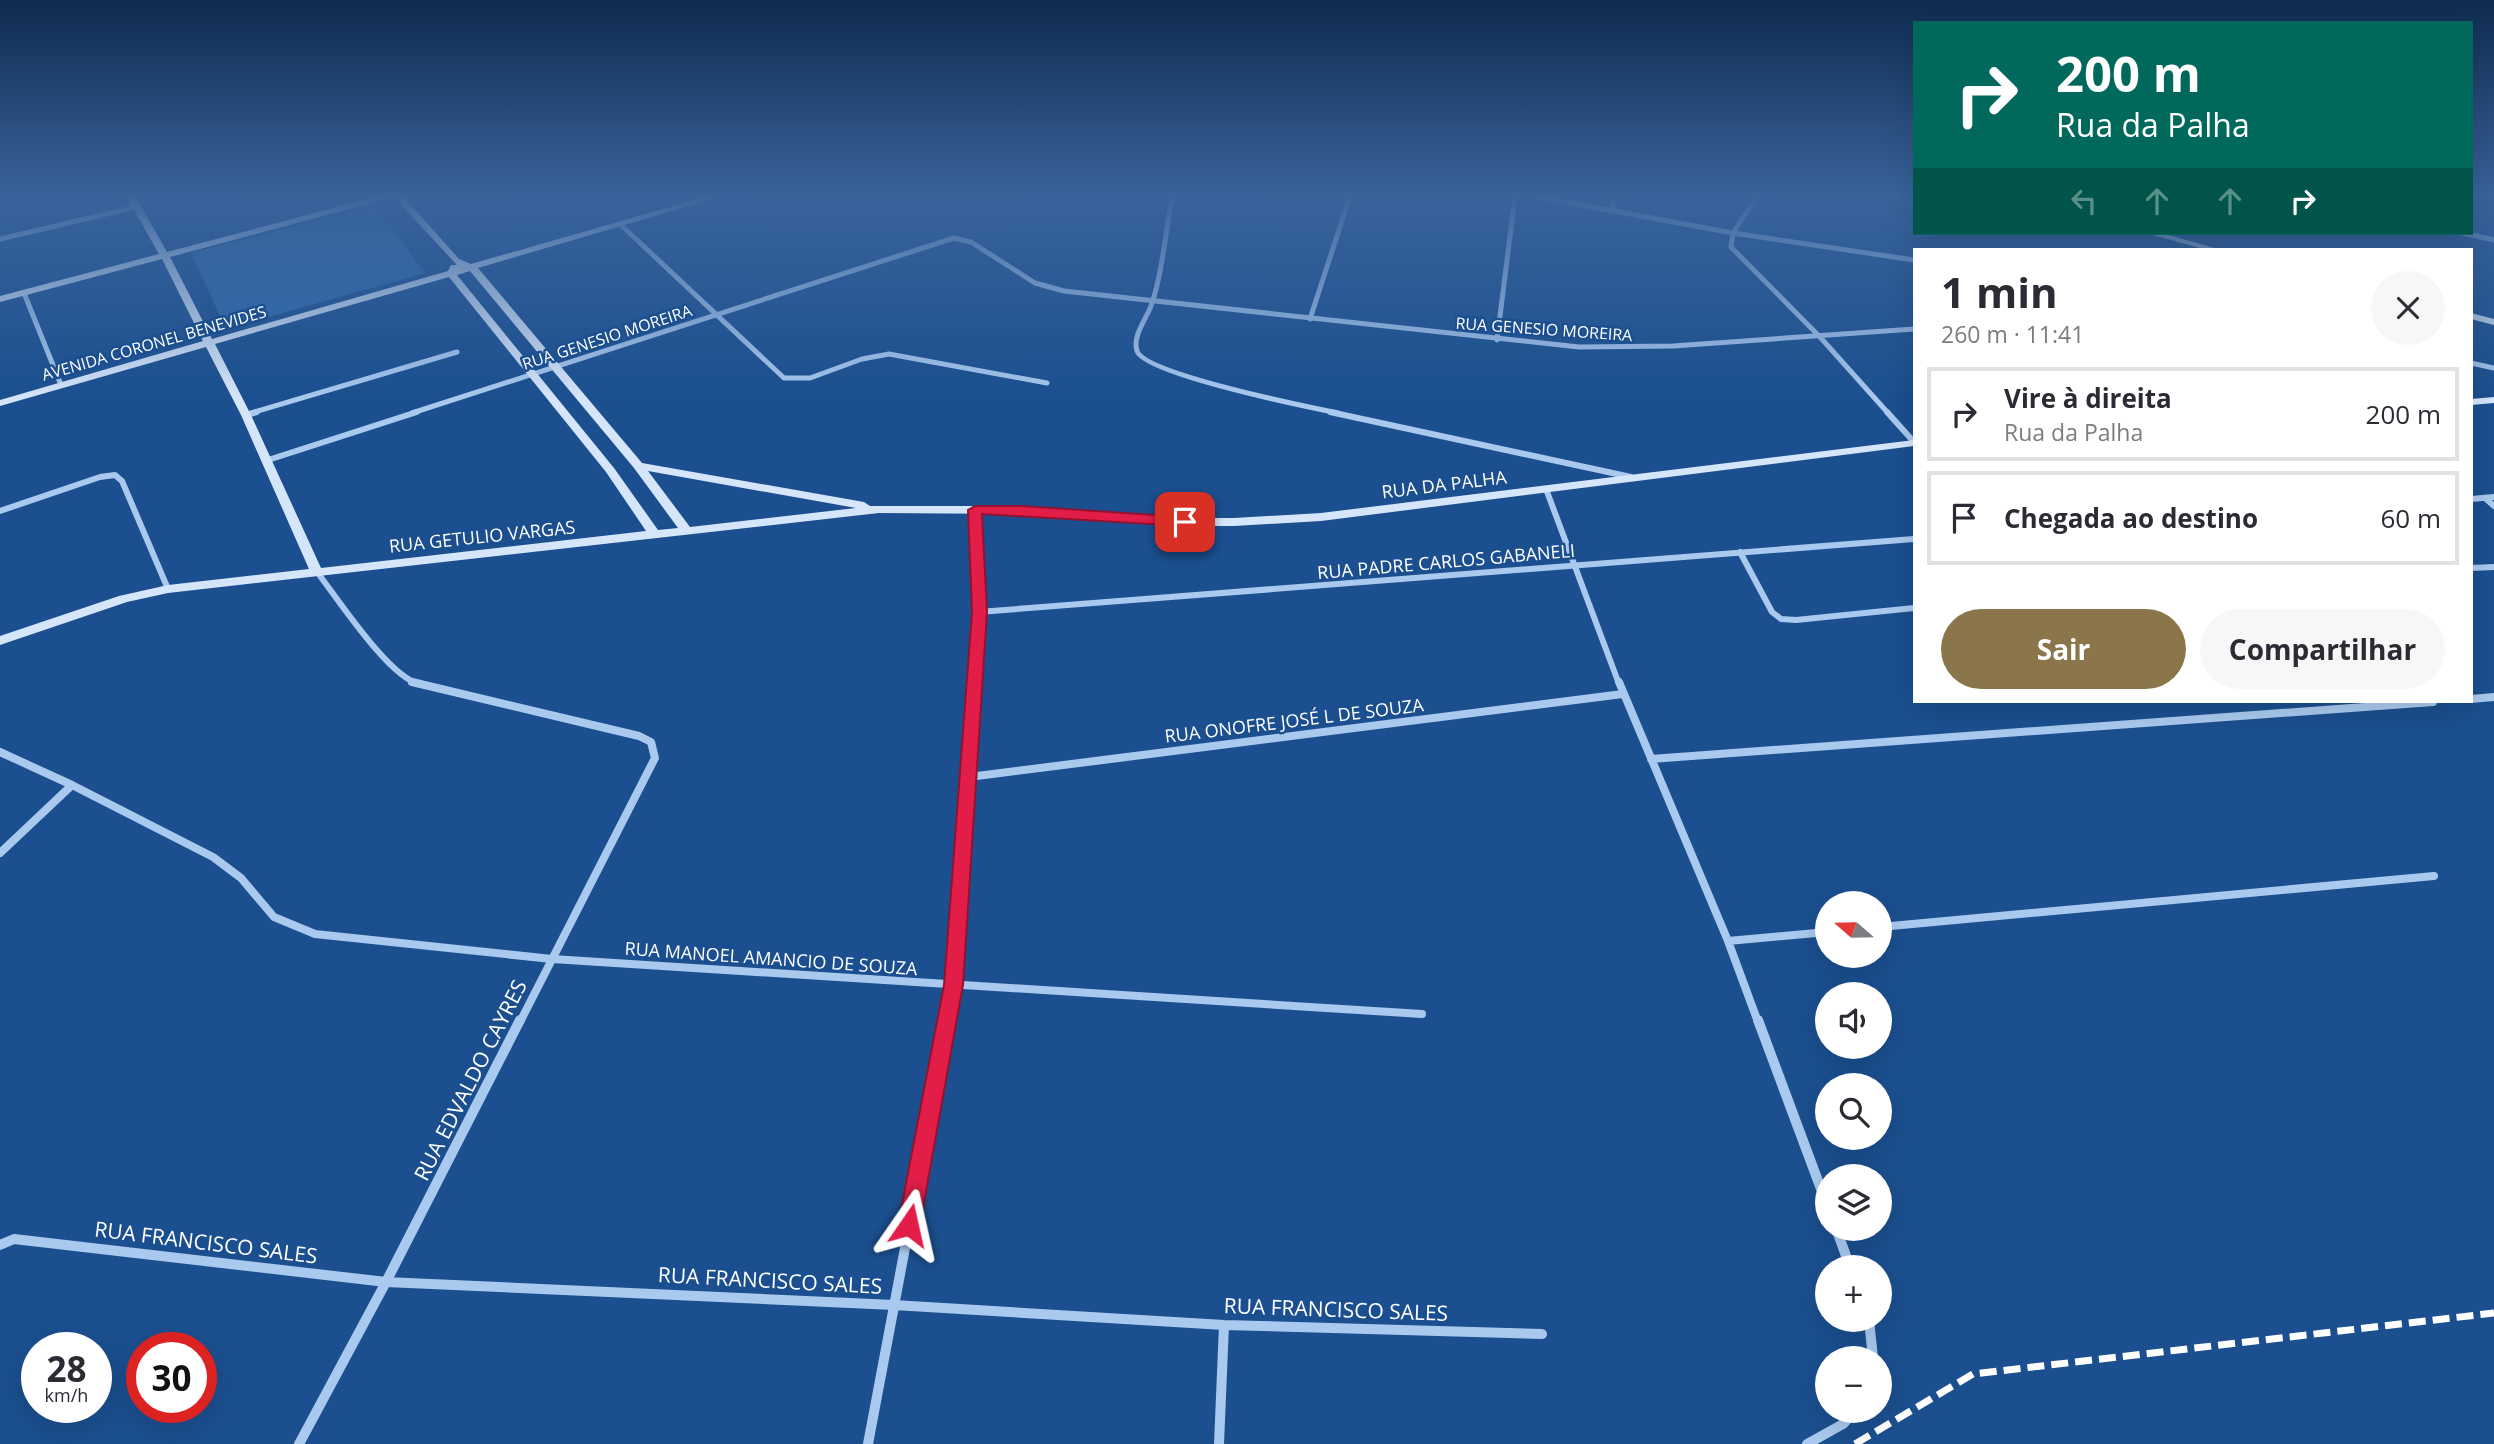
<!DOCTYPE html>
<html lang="pt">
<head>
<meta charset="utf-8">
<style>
  :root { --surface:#fff; --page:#f7f7f7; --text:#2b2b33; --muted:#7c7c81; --line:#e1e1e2; --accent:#8a764a }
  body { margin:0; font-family:"Open Sans",sans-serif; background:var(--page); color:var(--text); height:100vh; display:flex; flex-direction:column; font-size:26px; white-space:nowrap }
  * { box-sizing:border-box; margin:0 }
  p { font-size:23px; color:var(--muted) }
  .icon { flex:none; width:38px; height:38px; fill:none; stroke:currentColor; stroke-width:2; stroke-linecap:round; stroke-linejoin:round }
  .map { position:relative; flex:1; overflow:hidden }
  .side { position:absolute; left:1913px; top:248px; width:560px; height:455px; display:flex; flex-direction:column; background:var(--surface); border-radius:0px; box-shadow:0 7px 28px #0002 }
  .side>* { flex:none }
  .guide { position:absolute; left:1913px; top:21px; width:560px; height:214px; border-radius:0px; box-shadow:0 7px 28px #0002; background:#00695c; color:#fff; overflow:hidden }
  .needle { width:46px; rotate:290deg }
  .fabs { position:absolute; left:1815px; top:891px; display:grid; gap:14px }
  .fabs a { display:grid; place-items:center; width:77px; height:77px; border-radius:50%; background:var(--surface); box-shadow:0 7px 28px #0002; font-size:35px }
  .speed { position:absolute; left:21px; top:1332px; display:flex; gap:14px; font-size:35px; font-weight:700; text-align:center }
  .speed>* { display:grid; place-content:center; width:91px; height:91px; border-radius:50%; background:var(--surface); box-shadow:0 7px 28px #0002; line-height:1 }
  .speed small { font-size:18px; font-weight:400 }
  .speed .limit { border:10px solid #d22; background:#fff; color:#111 }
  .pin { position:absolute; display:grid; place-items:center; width:60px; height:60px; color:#fff; margin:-30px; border-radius:14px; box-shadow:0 4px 10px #0006 }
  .me { position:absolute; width:77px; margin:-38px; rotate:11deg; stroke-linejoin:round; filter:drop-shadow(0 0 5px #0008) }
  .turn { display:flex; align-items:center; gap:24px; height:147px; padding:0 28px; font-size:32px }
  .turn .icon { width:91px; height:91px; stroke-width:2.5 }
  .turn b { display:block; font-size:49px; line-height:60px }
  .lanes { display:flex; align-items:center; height:66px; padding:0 28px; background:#0003; justify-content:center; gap:35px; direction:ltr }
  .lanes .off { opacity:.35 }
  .round { display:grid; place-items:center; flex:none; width:74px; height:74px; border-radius:37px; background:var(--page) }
  .overview { display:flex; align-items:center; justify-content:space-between; height:119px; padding:0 28px }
  h1 { font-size:42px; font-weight:700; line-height:52px }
  .button { display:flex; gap:14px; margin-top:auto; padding:14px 28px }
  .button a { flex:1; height:80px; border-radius:42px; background:var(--accent); color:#fff; font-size:28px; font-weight:700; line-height:80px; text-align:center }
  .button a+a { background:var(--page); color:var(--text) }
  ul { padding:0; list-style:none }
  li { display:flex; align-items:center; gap:21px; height:94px; margin:0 14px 10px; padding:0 14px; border:4px solid var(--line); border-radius:0px }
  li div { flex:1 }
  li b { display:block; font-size:26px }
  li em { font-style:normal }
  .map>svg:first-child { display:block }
  .green { fill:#2e69ad }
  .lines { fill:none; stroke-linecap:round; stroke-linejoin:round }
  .street-far3 { stroke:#a9c9ee; stroke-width:5 }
  .street-far2 { stroke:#a9c9ee; stroke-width:6 }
  .street-far1 { stroke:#a9c9ee; stroke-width:8 }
  .street { stroke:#a9c9ee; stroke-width:10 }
  .secondary { fill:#d6e6fa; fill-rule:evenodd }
  .rail { stroke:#fff; stroke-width:7; stroke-dasharray:17 7; stroke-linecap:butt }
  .route { fill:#e11d48; stroke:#92132f; stroke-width:2 }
  .labels { text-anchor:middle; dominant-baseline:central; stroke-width:5; stroke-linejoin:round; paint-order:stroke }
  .far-street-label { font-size:16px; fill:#fff; stroke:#1b4f8f }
  .street-label { font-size:18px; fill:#fff; stroke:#1b4f8f }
  .near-street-label { font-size:21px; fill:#fff; stroke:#1b4f8f }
</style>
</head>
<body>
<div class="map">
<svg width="2494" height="1444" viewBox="0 0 2494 1444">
  <rect width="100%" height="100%" fill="#1b4f8f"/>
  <path class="green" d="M375 206 425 273 226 329 191 253Z"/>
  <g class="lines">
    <path class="street-far3" d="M1172 196C1166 229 1162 276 1151 306 1146 319 1132 337 1137 351 1145 374 1308 407 1338 413
      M1533 196 1733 233 1914 260
      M1757 196 1733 233 1731 247 1820 337 1888 413
      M1610 211 1618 196
      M621 225 784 378H810L862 359 889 354 1047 383
      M2463 233 2494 240
      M0 239 136 207
      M24 293 61 385
      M1310 319 1350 196
      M1497 340 1515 196
      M2471 363 2494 368
      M251 413 457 352
      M412 413 954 238 971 242 1035 283 1064 291 1579 347 1673 346 1914 329"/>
    <path class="street-far2" d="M1330 412 1631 477
      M1887 412 1914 442
      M246 415 257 412
      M265 461 417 412
      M1546 489 1619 684
      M2485 498 2494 506
      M2471 499 2494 497
      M0 511 100 477 115 475 122 481 168 589
      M1740 552 1772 612 1781 619 1796 620 1914 608
      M2471 568 2494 567
      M317 572C338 599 388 676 419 684
      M979 612 1914 539
      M974 684 979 612 975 510"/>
    <path class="street-far1" d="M412 682 639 736 651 742 655 758 520 1022
      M1619 682 1728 941 1758 1022
      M2471 699 2494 697
      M0 752 72 785 213 857 241 878 274 917 315 934 552 959 1422 1014
      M1651 759 2433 702
      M969 777 1623 694
      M0 853 72 785
      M1880 927 2434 876
      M1728 941 1827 932
      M947 1022 954 986 974 682"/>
    <path class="street" d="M1758 1020 1827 1205
      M1836 1228 1850 1267
      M0 1245 14 1239 386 1282 894 1305 1224 1325 1542 1334
      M1869 1320 1873 1358
      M299 1444 386 1282 520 1020
      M868 1444 948 1020
      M1219 1444 1224 1325
      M1807 1444 1843 1424 1856 1410"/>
    <path class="secondary" d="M126 196H135L167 252 378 196H403L459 259 471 264 708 196H723L478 268 642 463 864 502 870 506H1022L1185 518H1234L1321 513 1914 440V446L1321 521 1234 526H1185L1022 514 879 513 168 593 127 602 0 645V636L119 596 168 585 309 569 241 415 206 347 0 406V400L203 341 162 259 0 302V296L159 254ZM394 197 457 265H451L448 271 212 339 170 257ZM470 271 634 468 678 528 658 530 614 468 457 275ZM449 277 606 472 646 531 321 568 251 415 215 344ZM648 471 856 508 690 527Z
      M2146 233H2161L2222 250H2207Z
      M2471 313 2494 319V325L2471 319Z
      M2494 397V403L2471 405V399Z"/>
    <path class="rail" d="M1855 1444 1973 1374 2494 1313"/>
  </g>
  <linearGradient id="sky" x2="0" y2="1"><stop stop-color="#0f2b4f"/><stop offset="0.49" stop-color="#39639b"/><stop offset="1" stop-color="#39639b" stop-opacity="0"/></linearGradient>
  <rect width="2494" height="399" fill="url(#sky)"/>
  <path class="route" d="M975 506H1022L1185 517 1192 522 1185 526 982 514 987 612 963 985 920 1225 916 1233 909 1236 901 1233 898 1225 944 985 972 612 968 510Z"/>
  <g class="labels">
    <g class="far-street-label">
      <text transform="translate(1544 329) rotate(4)">RUA GENESIO MOREIRA</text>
      <text transform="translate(607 337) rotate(-18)">RUA GENESIO MOREIRA</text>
      <text transform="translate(154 343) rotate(-16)">AVENIDA CORONEL BENEVIDES</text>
    </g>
    <g class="street-label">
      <text transform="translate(1444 484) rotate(-7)">RUA DA PALHA</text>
      <text transform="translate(482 536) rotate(-6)">RUA GETULIO VARGAS</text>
      <text transform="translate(1446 561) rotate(-5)">RUA PADRE CARLOS GABANELI</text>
      <text transform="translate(1294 720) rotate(-7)">RUA ONOFRE JOSÉ L DE SOUZA</text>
      <text transform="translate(771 958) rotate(4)">RUA MANOEL AMANCIO DE SOUZA</text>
    </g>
    <g class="near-street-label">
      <text transform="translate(470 1080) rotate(-63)">RUA EDVALDO CAYRES</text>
      <text transform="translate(206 1242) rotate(7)">RUA FRANCISCO SALES</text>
      <text transform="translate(770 1280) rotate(3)">RUA FRANCISCO SALES</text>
      <text transform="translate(1336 1309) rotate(2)">RUA FRANCISCO SALES</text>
    </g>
  </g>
</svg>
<div class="fabs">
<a><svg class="needle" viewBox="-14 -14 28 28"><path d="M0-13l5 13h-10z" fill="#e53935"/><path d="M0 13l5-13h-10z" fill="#7c7c81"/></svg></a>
<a><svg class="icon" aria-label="sound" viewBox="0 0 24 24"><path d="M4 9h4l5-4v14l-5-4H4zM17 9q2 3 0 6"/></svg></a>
<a><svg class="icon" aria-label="search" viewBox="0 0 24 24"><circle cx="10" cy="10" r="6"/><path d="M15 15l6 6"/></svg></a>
<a><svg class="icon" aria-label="layers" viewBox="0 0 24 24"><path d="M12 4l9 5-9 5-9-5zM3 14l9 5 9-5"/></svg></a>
<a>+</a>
<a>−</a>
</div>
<div class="speed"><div>28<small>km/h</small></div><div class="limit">30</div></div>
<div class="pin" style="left:1185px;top:522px;background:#d93025"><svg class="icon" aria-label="arrive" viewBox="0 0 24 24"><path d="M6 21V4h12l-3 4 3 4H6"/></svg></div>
<svg class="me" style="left:909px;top:1225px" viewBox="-20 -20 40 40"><path d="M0-17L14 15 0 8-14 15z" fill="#e11d48" stroke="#fff" stroke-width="4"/></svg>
<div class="guide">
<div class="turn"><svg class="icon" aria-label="right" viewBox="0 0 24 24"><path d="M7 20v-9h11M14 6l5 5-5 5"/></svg><div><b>200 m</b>Rua da Palha</div></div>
<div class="lanes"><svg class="icon off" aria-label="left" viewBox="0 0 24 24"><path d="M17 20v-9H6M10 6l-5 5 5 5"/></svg><svg class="icon off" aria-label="ahead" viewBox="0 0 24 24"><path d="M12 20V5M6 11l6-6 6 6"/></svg><svg class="icon off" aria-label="ahead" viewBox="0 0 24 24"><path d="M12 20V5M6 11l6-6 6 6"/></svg><svg class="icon" aria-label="right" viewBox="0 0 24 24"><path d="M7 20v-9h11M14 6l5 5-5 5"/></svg></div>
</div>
<section class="side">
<div class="overview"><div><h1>1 min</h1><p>260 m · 11:41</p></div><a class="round"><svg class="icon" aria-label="close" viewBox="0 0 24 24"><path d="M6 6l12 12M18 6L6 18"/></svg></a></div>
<ul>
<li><svg class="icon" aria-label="right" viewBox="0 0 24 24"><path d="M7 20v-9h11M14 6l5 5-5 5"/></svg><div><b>Vire à direita</b><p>Rua da Palha</p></div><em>200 m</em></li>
<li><svg class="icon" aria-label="arrive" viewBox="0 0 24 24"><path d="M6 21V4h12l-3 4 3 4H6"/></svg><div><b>Chegada ao destino</b></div><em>60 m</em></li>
</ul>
<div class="button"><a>Sair</a><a>Compartilhar</a></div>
</section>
</div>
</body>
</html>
